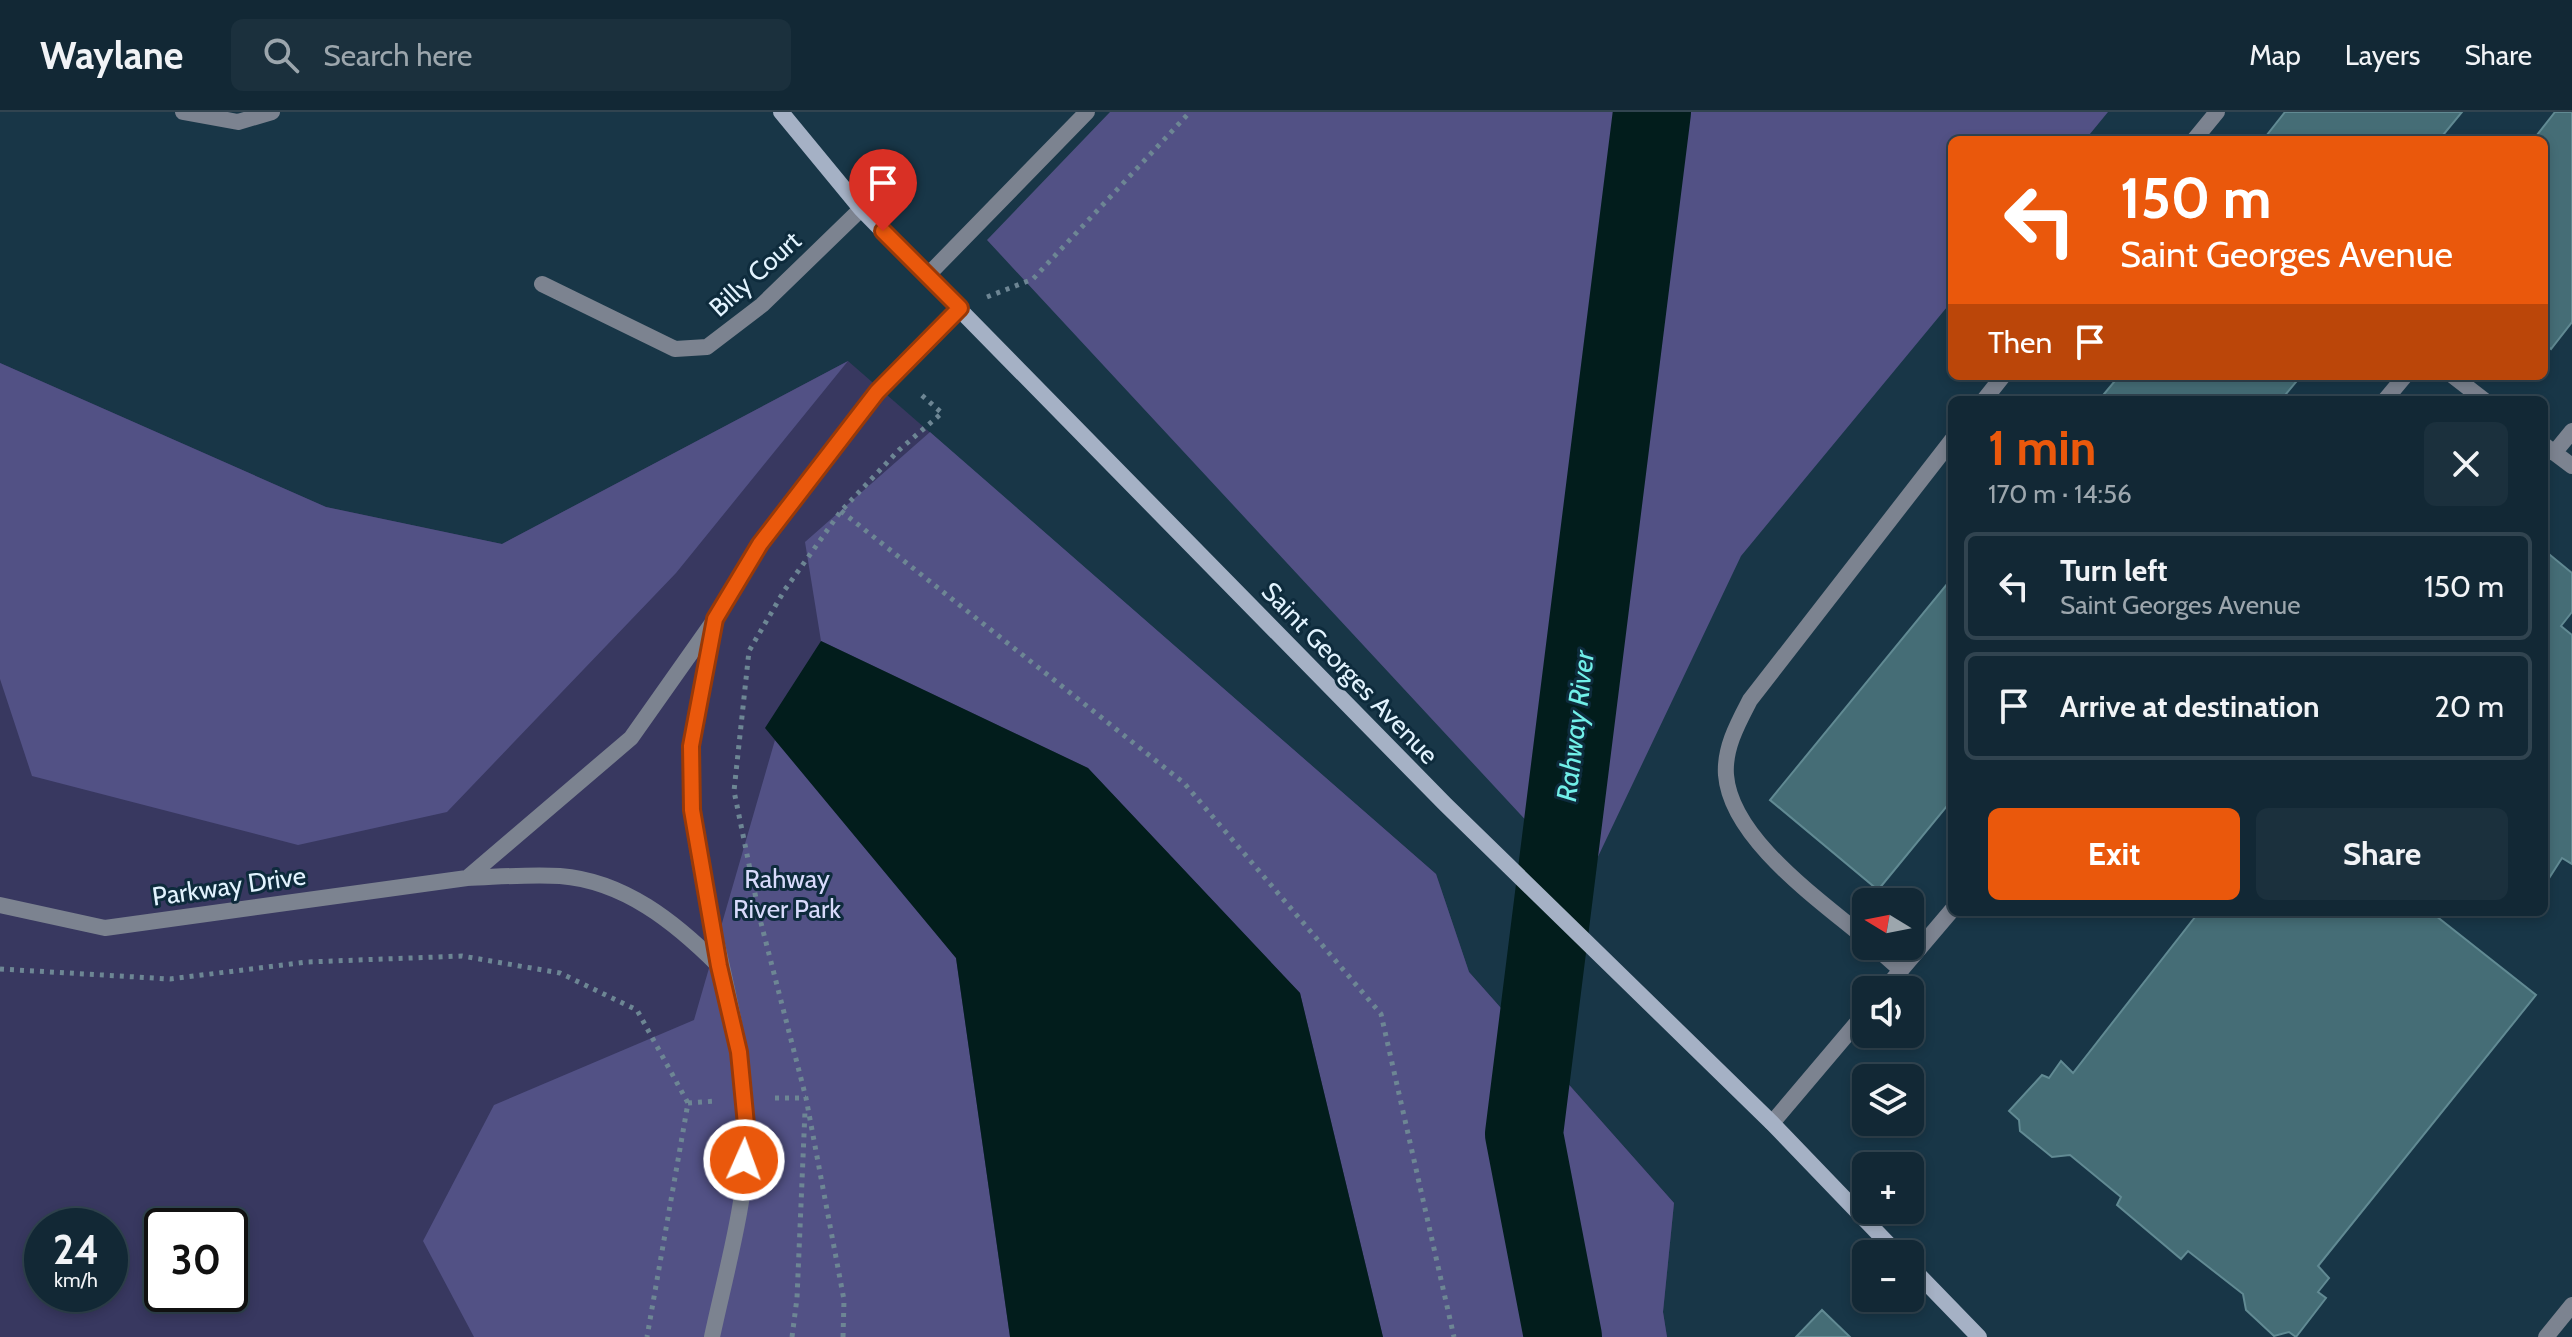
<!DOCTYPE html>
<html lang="en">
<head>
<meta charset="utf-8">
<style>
  :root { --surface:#122835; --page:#1b303d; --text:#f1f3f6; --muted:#9ca6ad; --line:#314450; --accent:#ea580c }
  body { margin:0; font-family:Cabin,sans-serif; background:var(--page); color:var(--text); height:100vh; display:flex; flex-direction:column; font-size:30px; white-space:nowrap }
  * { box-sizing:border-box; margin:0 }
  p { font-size:26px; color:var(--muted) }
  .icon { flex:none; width:44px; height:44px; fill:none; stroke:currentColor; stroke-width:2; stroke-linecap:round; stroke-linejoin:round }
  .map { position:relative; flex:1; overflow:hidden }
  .sheet { position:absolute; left:1948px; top:284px; width:600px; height:520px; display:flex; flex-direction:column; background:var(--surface); border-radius:12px; box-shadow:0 4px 12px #0003,0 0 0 2px var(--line) }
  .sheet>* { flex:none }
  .hud { position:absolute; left:1948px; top:24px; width:600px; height:244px; border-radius:12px; box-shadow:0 4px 12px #0003,0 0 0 2px var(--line); background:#ea580c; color:#fff; overflow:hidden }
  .needle { width:52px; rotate:280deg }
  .tools { position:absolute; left:1852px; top:776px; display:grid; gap:16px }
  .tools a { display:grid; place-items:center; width:72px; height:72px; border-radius:12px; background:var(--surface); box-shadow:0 4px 12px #0003,0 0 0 2px var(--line); font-size:40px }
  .speed { position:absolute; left:24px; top:1096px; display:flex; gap:16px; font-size:40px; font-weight:700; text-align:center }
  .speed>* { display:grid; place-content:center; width:104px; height:104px; border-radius:50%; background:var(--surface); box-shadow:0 4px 12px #0003,0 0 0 2px var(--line); line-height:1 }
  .speed small { font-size:20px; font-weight:400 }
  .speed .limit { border:4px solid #111; border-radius:12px; background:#fff; color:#111 }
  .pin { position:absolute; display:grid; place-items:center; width:68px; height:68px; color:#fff; margin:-82px -34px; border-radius:50% 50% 50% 0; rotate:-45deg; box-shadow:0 0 8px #0007 }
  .pin .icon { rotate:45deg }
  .me { position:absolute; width:88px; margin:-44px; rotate:2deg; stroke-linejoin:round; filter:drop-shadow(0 0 6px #0008) }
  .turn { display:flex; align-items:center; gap:28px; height:168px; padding:0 40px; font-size:36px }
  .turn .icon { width:104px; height:104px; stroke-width:2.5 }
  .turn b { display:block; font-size:56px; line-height:68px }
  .then { display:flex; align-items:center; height:76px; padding:0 40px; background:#0003; gap:16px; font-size:30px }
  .round { display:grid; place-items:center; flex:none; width:84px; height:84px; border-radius:12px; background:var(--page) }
  .headline { display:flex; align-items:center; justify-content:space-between; height:136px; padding:0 40px }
  h1 { font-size:48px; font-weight:700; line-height:60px; color:var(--accent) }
  .primary-button { display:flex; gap:16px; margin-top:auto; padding:16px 40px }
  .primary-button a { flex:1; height:92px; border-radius:12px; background:var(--accent); color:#fff; font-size:32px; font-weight:700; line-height:92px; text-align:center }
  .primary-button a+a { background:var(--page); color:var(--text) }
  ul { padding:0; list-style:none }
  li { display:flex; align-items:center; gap:24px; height:108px; margin:0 16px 12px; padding:0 24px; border:4px solid var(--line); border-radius:12px }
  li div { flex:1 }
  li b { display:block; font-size:30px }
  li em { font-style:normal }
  header { display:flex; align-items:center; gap:48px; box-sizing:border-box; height:112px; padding:0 40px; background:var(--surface); border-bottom:2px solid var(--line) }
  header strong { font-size:38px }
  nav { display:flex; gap:44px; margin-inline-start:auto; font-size:28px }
  .search { width:560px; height:72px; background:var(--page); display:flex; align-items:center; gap:20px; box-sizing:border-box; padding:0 28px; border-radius:12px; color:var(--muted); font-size:30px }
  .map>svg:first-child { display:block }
  .green { fill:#383860; fill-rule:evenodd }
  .forest { fill:#525185 }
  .water { fill:#021d1c }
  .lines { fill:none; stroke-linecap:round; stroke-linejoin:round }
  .river { stroke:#021d1c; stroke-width:78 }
  .building { fill:#456d76; stroke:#618a93; stroke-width:2 }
  .path { stroke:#6d8694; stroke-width:5; stroke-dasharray:4 6; stroke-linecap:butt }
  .service { stroke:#7c8390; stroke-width:16 }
  .minor { stroke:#7c8390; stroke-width:16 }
  .secondary { stroke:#a5b1c5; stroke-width:16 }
  .route-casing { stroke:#983908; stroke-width:20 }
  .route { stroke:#ea580c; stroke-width:14 }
  .labels { text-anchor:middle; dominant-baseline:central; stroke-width:6; stroke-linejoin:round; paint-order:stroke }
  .street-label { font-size:26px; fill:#e2f3fe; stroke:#0e2b3c }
  .park-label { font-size:26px; fill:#d8dafb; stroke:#0e2b3c }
  .water-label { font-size:28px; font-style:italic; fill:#71f0e9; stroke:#0e2b3c }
</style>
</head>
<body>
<header>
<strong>Waylane</strong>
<div class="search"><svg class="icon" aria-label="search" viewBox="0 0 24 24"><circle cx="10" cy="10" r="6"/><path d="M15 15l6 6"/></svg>Search here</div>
<nav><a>Map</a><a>Layers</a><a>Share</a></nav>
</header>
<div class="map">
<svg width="2572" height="1225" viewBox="0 0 2572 1225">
  <rect width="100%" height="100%" fill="#183647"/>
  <path class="green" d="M848 249 1436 762 1469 860 1674 1091 1663 1200 1667 1225H0V251L326 395 502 432ZM42 1114H110V1182H42ZM162 1114H230V1182H162Z"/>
  <path class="forest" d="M1110 0H2108L2085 28H1952V189L1741 444 1585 772 987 128Z
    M848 249 676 461 447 700 298 733 32 664 0 567V251L326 395 502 432Z
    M930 320 1436 762 1469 860 1674 1091 1663 1200 1667 1225H1383L1300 881 1088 656 821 529 805 430Z
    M775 628 956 846 1010 1225H474L423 1129 494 993 694 908Z"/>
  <path class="water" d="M821 529 1088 656 1300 881 1383 1225H1010L956 846 765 616Z"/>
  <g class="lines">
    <path class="river" d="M1563 1225 1524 1022 1652 0"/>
  </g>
  <path class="building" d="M2285 0H2462L2439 28H2263Z
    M2555 0H2572V210L2551 237 2544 231V28H2533Z
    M2119 264H2301L2281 288H2099Z
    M2544 438 2572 461V500L2561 514 2572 523V752L2562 746 2544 774Z
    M1952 466V688L1878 778 1770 688Z
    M2199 800H2431L2536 883 2318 1154 2329 1166 2318 1180 2326 1186 2296 1225 2289 1220 2274 1224 2246 1198 2243 1182 2188 1139 2181 1147 2117 1093 2121 1085 2070 1043 2052 1045 2020 1019 2019 1008 2009 999 2042 963 2049 966 2061 949 2073 961Z
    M1822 1198 1850 1225H1796Z"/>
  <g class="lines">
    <path class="path" d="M987 185 1033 167 1190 0
      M841 399 1184 671 1381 902 1454 1225
      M0 857 170 867 307 850 462 844 560 861 637 898 688 991 647 1225
      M775 986H806
      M688 991 717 989
      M792 1225 797 1186 805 999
      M843 1225 844 1188 806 986 761 811 734 679 749 539 784 479 841 399 899 338 942 301 918 280"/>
    <path class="service" d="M2194 28 2217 0
      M1984 288 2003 264
      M1866 827C1820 788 1731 727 1726 663 1724 636 1738 611 1750 588L1952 328
      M1874 834 1901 858"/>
    <path class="minor" d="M183 0 238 10 272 0
      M928 163 1087 0
      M542 172 675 237 707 235 762 193 861 97
      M2453 264 2484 288
      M2385 288 2405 264
      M2544 333 2572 354
      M2554 341 2572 319
      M467 766C497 765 529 762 560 764 624 769 675 810 719 854
      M0 793 105 816 467 766 631 626 715 507 760 432 877 280 960 196
      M1884 878 1952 798
      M1772 1011 1866 900
      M712 1225C725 1164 748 1083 747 1022 745 913 704 807 692 699 685 636 702 574 713 513
      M2546 1225 2572 1193"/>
    <path class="secondary" d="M781 0 861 97 1445 692 1772 1011 1898 1142
      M1910 1154 1979 1225"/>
  </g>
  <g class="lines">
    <g class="route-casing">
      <path id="route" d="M744 1048 747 1023 739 940 719 854 692 698 691 634 715 507 760 432 877 280 960 196 883 119"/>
    </g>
    <use href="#route" class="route"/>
  </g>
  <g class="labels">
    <g class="street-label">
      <text transform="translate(755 162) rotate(-42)">Billy Court</text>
      <text transform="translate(1350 561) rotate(46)">Saint Georges Avenue</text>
      <text transform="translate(229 774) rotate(-8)">Parkway Drive</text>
    </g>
    <g class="park-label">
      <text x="787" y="767">Rahway<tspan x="787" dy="30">River Park</tspan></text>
    </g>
    <g class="water-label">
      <text transform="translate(1575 614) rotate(-83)">Rahway River</text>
    </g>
  </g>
</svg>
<div class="tools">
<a><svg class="needle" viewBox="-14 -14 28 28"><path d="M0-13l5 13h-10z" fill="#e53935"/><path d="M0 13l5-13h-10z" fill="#9ca6ad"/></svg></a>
<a><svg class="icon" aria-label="sound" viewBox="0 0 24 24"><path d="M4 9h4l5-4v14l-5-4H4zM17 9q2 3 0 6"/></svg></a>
<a><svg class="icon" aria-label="layers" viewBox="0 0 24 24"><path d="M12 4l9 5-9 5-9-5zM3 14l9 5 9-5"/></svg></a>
<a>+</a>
<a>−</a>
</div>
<div class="speed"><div>24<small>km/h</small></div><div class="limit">30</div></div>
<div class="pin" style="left:883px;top:119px;background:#d93025"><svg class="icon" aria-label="arrive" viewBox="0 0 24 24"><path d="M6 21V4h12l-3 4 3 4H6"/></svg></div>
<svg class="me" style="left:744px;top:1048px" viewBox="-20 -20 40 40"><circle r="17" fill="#ea580c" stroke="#fff" stroke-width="3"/><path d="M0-11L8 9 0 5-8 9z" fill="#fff"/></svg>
<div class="hud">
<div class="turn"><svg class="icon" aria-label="left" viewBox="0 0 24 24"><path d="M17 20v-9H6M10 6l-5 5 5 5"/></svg><div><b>150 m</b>Saint Georges Avenue</div></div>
<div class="then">Then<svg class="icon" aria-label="arrive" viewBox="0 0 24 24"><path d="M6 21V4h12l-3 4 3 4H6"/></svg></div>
</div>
<section class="sheet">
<div class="headline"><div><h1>1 min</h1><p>170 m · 14:56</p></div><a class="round"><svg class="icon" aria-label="close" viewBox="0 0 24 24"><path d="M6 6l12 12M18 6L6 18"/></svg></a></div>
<ul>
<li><svg class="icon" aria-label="left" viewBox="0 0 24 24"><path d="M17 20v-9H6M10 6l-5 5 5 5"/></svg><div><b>Turn left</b><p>Saint Georges Avenue</p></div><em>150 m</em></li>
<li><svg class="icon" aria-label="arrive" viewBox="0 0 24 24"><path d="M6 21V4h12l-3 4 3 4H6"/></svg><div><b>Arrive at destination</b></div><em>20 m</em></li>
</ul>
<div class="primary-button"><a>Exit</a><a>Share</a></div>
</section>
</div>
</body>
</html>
